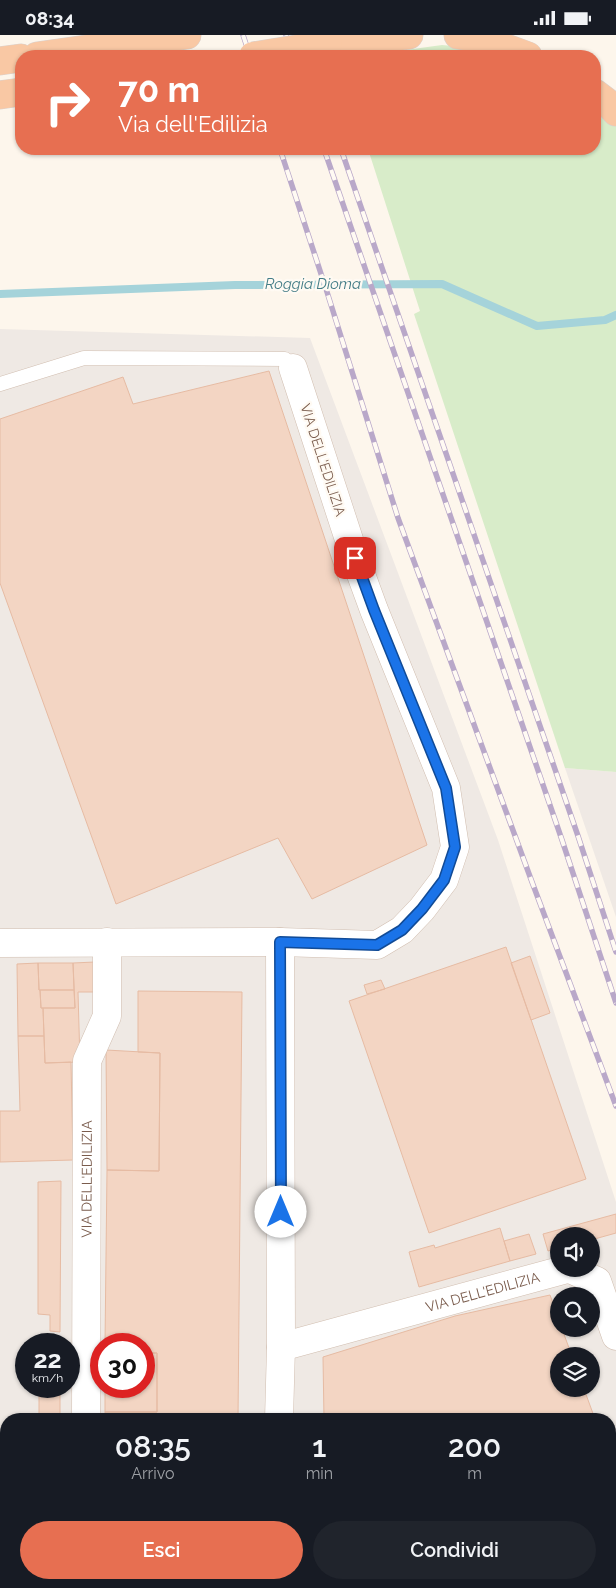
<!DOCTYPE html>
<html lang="it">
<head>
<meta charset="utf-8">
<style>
  :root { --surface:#171b24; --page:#20242c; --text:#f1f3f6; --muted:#9ea1a6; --accent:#e76f51 }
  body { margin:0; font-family:Raleway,sans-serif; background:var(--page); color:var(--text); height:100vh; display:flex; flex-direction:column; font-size:19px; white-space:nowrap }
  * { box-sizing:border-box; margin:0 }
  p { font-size:16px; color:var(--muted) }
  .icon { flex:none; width:28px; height:28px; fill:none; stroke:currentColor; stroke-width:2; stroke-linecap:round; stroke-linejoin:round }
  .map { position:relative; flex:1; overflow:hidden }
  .details { position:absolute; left:0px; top:1378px; width:616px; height:176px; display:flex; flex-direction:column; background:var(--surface); border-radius:20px 20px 0 0; box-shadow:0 1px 4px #0004 }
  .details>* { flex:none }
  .banner { position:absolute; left:15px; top:15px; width:586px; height:105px; border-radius:20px; box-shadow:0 1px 4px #0004; background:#e76f51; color:#fff; overflow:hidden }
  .buttons { position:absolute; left:550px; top:1192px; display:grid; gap:10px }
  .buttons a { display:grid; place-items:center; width:50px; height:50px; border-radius:50%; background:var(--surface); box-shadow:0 1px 4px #0004; font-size:25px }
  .speed { position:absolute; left:15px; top:1298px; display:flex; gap:10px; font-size:25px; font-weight:700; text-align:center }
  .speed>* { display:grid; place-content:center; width:65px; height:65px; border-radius:50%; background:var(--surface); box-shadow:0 1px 4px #0004; line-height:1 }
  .speed small { font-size:12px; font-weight:400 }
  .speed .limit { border:8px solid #d22; background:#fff; color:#111 }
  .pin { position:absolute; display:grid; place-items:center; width:42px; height:42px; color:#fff; margin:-21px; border-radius:10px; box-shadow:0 2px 8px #0006 }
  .me { position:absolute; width:55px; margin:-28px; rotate:0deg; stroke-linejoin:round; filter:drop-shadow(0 0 4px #0008) }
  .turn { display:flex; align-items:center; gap:18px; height:105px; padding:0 20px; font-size:22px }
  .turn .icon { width:65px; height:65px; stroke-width:2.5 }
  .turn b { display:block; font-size:35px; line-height:42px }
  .eta { display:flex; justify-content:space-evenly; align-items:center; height:85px; text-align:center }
  .eta b { font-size:30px; font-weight:600; line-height:35px }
  .button { display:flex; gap:10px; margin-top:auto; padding:10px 20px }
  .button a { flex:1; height:58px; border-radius:30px; background:var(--accent); color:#fff; font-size:20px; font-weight:600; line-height:58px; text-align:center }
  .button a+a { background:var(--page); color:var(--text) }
  .status { display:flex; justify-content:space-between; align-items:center; height:35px; padding:0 25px; background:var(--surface); direction:ltr }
  .status svg { height:14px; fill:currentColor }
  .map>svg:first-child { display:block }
  .industrial { fill:#efe9e4; fill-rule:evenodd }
  .green { fill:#d8ecc9 }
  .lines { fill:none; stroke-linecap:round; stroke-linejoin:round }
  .stream { stroke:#a5d3da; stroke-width:8 }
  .building { fill:#f3d5c3; stroke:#e6bba3 }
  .service-casing { stroke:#d1beb0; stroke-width:15 }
  .minor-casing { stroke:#d1beb0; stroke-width:29 }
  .trunk-casing { stroke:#dad1cd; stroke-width:29 }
  .service { stroke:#fff; stroke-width:14 }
  .minor { stroke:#fff; stroke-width:28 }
  .trunk { stroke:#f9c8a4; stroke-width:28 }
  .rail-casing { stroke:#b9a8c9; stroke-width:5.5 }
  .rail { stroke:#fffaf3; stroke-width:4; stroke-dasharray:11; stroke-linecap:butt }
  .trunk-bridge-casing { stroke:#dad1cd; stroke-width:29; stroke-linecap:butt }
  .trunk-bridge { stroke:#f9c8a4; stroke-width:28 }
  .route-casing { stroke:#114b97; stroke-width:12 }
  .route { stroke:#1a73e8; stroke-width:9 }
  .labels { text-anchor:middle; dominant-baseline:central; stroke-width:4.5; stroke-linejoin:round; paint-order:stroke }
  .street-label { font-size:14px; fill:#7a5c4d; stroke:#fffaf3 }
  .water-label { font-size:15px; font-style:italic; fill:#437c86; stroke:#fffaf3 }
</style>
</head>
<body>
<div class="status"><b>08:34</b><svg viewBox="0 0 49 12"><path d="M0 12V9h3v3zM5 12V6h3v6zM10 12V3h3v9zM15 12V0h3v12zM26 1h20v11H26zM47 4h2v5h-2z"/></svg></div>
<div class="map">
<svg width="616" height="1553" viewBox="0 0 616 1553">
  <rect width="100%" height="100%" fill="#fdf6ec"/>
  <path class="industrial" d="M0 294 310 303 498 805 616 1167V1553H0ZM559 1201H591V1234H559ZM559 1261H591V1294H559ZM26 1309H69V1351H26ZM101 1309H144V1351H101ZM559 1321H591V1354H559ZM6 1384H610V1548H6Z
    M565 733 616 737V882Z"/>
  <path class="green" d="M442 10 485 14 519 21H362Z
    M595 62 616 85V737L565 733 414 279 420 276 368 114H595Z"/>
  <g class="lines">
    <path class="stream" d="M0 259 235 250 442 249 537 291 605 285 616 280"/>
  </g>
  <path class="building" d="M269 336 427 810 312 864 278 803 116 869 0 548V384L123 342 133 369Z
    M506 912 586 1144 429 1198 349 966Z
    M530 921 550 978 531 985 511 928Z
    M95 927 96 957H78L80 1027 45 1028 43 973H75L73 928Z
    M38 928H73L74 955H39Z
    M38 928 39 955H40L41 973H43L44 1001H18L17 929Z
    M381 945 385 954 367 959 364 950Z
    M40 955H74L75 973H41Z
    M138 956 242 957 238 1384H105V1377H157V1318H144V1309H105L107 1135 159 1136 160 1018 138 1017Z
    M18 1001H44L45 1028 71 1027 73 1125 0 1127V1076H20Z
    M106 1015 160 1018 159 1136 107 1135Z
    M61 1146 60 1297 50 1296V1280L38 1279V1147Z
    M616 1179V1198L591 1205V1201H559V1213L548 1216 543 1199Z
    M500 1193 510 1226 419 1252 409 1217 434 1210 435 1213Z
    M529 1199 536 1219 510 1226 504 1206Z
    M550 1260 559 1284V1294H562L572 1321H559V1354H584L595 1384H324L323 1322 455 1281Z
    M144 1318H157V1377H105V1351H144Z
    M39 1351H60V1384H39Z
    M610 1424 616 1441V1501H610Z
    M43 1548H61V1553H43Z"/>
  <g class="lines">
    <g class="service-casing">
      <path id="service" d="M0 349 84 323 285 324 293 333"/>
    </g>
    <g class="minor-casing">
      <g id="minor">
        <path d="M0 908 280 907 377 910 402 895 422 874 444 845 455 812 446 753 374 575 355 523 293 333"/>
        <path d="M570 1234 597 1246 616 1301"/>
        <path id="s1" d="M281 1312 567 1234"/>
        <path id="s2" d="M86 1384 87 1026 107 981V907"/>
        <path d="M279 1384 281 1312 280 907"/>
        <path d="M610 1547H616"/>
      </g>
    </g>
    <g class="trunk-casing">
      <path id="trunk" d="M458 0 482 4 528 21
        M328 9 409 0
        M37 21 187 0
        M0 26 21 23
        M595 58 608 68 616 77
        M0 60 21 57"/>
    </g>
    <use href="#service" class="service"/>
    <use href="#minor" class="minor"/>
    <use href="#trunk" class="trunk"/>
    <g class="rail-casing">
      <path id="rail" d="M243 0 250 21
        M286 0 293 21
        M303 0 310 21
        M280 114 327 257 398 483 532 847 616 1071
        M324 114 562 805 616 968
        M341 114 578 801 616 917"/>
    </g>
    <use href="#rail" class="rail"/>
    <g class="trunk-bridge-casing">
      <path id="trunk-bridge" d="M253 21 328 9"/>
    </g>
    <use href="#trunk-bridge" class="trunk-bridge"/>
  </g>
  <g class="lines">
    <g class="route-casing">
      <path id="route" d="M281 1177 280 907 377 910 402 895 422 874 444 845 455 812 446 753 374 575 355 523"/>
    </g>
    <use href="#route" class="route"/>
  </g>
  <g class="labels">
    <g class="street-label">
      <text transform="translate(323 425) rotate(72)">VIA DELL'EDILIZIA</text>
      <text stroke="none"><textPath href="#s2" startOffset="240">VIA DELL'EDILIZIA</textPath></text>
      <text stroke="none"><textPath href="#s1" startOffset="209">VIA DELL'EDILIZIA</textPath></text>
    </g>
    <g class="water-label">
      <text x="313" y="249">Roggia Dioma</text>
    </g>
  </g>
</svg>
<div class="buttons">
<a><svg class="icon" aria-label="sound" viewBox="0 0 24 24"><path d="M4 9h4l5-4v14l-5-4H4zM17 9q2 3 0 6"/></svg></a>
<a><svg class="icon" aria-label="search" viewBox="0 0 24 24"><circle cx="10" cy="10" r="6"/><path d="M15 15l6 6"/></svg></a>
<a><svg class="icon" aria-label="layers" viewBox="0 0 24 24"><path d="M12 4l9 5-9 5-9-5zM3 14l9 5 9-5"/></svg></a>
</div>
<div class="speed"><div>22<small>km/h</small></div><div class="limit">30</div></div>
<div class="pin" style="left:355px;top:523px;background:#d93025"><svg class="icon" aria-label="arrive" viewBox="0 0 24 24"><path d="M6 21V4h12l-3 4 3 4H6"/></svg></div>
<svg class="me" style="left:281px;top:1177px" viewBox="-20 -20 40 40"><circle r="19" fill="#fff"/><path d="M0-13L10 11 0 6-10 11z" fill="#1a73e8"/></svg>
<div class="banner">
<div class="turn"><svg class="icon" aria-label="right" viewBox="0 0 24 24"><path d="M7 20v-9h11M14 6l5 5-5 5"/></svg><div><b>70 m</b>Via dell'Edilizia</div></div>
</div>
<section class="details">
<div class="eta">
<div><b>08:35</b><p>Arrivo</p></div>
<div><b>1</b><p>min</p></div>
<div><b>200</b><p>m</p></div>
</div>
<div class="button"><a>Esci</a><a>Condividi</a></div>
</section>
</div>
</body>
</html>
